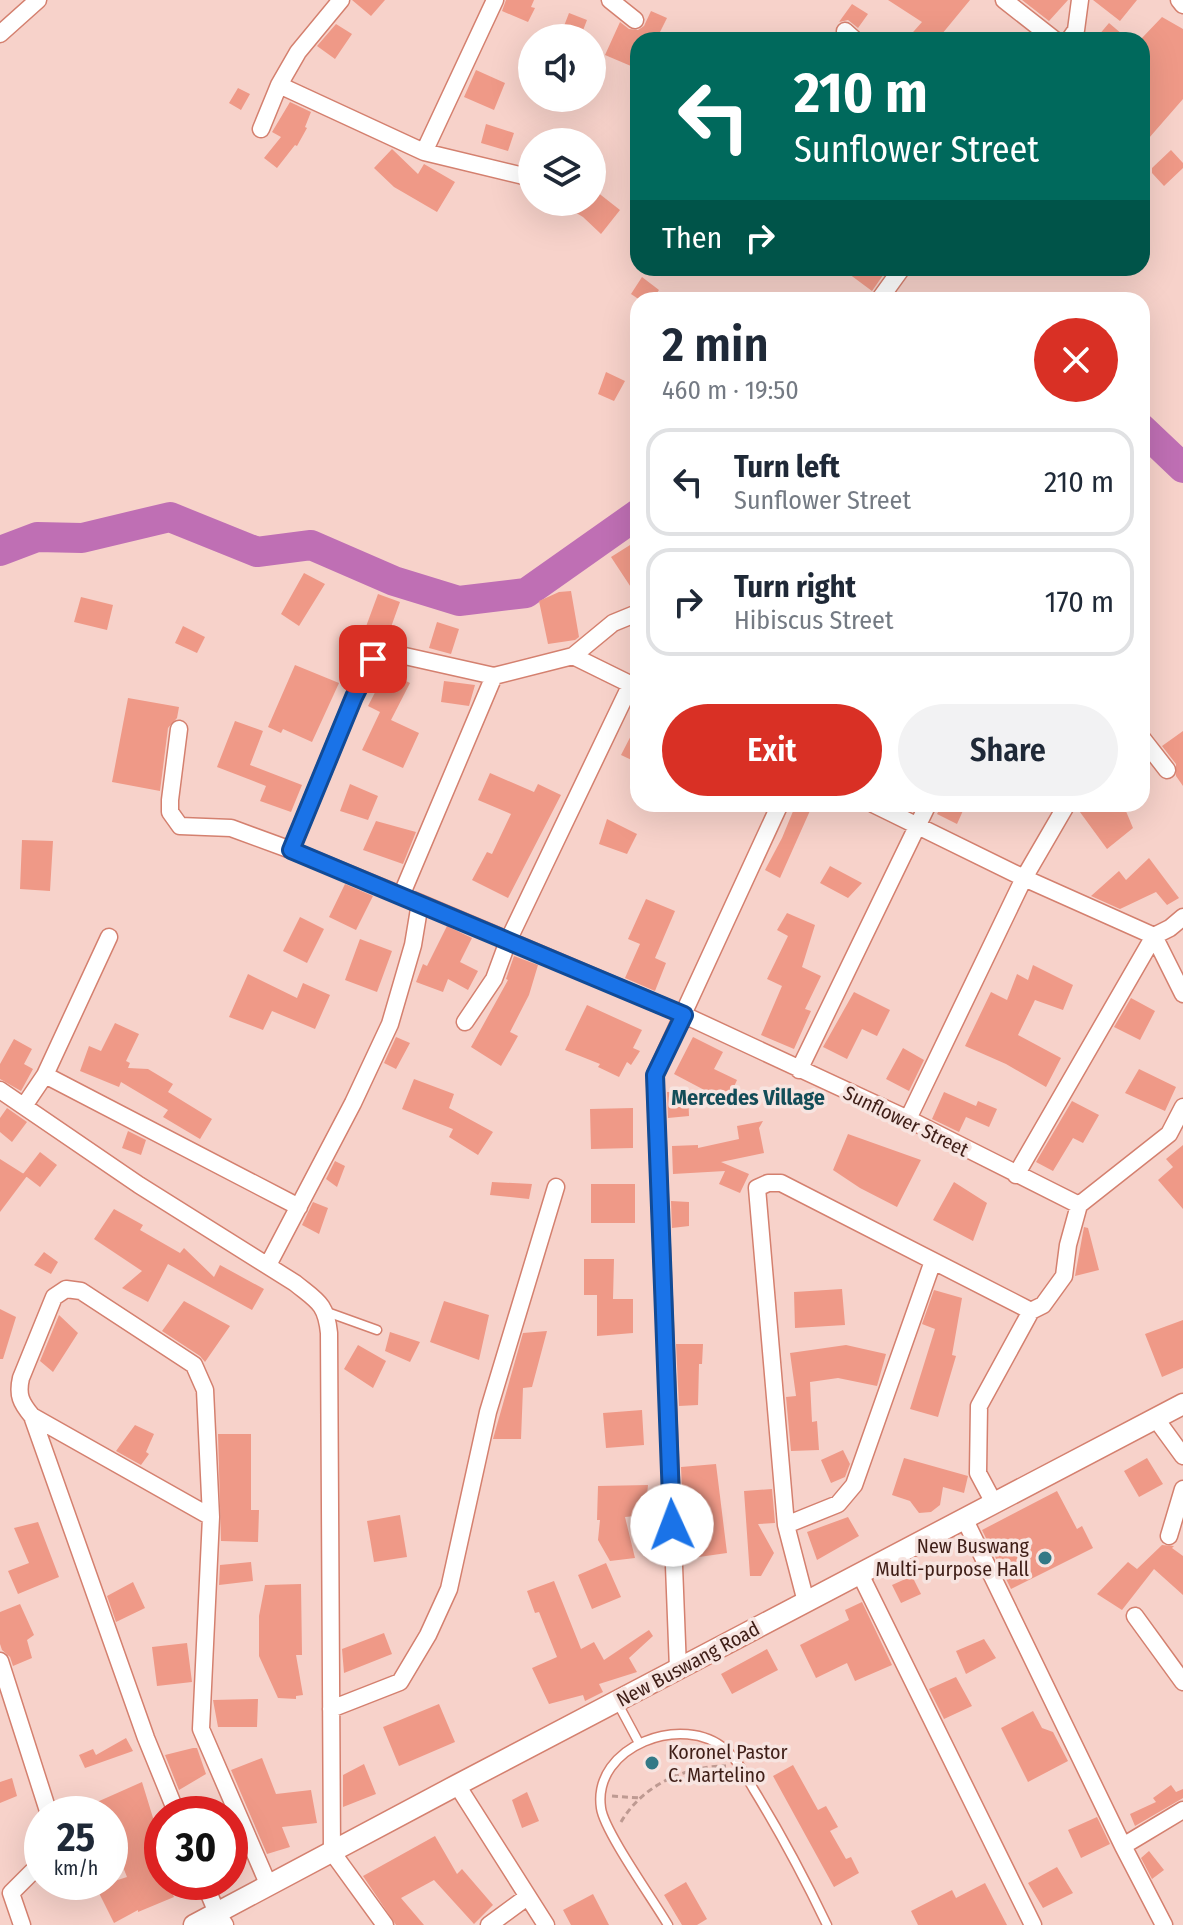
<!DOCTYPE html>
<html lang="en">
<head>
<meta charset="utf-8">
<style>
  :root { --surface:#fff; --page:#f2f2f3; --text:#1f2937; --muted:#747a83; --line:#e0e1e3; --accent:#d93025 }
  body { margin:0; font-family:"Fira Sans Condensed",sans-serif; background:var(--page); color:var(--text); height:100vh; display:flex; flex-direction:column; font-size:30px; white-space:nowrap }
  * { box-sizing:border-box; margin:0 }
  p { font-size:26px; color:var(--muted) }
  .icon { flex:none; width:44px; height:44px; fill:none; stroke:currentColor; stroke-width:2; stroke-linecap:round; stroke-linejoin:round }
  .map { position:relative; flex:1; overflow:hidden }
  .sheet { position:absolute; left:630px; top:292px; width:520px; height:520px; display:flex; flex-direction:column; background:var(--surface); border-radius:24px; box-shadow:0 8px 32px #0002 }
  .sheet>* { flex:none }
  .guide { position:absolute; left:630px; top:32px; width:520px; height:244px; border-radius:24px; box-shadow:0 8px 32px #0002; background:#00695c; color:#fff; overflow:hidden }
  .fabs { position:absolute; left:518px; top:24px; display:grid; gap:16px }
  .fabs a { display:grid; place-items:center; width:88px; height:88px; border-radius:50%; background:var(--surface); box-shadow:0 8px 32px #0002; font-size:40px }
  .speed { position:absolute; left:24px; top:1796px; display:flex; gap:16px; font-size:40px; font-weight:700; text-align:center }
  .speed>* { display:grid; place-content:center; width:104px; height:104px; border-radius:50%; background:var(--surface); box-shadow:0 8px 32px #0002; line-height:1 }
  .speed small { font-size:20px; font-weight:400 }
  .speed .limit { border:12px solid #d22; background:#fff; color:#111 }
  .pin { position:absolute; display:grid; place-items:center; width:68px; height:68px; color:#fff; margin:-34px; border-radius:16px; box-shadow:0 4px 12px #0006 }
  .me { position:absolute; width:88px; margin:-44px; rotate:358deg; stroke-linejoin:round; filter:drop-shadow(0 0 6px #0008) }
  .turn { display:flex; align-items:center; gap:28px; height:168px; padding:0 32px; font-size:36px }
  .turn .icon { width:104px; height:104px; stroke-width:2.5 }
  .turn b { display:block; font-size:56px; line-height:68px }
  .then { display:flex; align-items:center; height:76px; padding:0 32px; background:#0003; gap:16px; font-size:30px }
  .round { display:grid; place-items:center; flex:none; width:84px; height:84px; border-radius:42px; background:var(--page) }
  .summary { display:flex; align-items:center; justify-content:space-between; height:136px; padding:0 32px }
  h1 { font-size:48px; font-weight:600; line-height:60px }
  .button { display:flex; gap:16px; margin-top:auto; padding:16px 32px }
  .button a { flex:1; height:92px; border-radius:48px; background:var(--accent); color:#fff; font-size:32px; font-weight:600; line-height:92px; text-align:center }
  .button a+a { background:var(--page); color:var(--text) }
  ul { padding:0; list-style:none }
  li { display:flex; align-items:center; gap:24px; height:108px; margin:0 16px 12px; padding:0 16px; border:4px solid var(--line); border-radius:24px }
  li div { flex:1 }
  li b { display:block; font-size:30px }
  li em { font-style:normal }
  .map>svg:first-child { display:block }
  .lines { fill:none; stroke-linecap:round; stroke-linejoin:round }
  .river { stroke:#bf6fb4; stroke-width:30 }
  .building { fill:#ef9987 }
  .service-casing { stroke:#d4806f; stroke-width:11 }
  .minor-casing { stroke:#d4806f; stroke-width:19 }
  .tertiary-casing { stroke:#d4806f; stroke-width:23 }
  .path { stroke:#be9a92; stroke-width:3; stroke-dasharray:6 4; stroke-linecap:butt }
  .service { stroke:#fff; stroke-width:8 }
  .minor { stroke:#fff; stroke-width:16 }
  .tertiary { stroke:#fff; stroke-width:20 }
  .route-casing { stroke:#114b97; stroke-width:20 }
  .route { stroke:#1a73e8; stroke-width:14 }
  .poi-dot { fill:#337986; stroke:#f7e4e0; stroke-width:3 }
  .labels { text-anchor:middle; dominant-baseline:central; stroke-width:7; stroke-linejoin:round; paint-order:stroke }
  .street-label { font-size:20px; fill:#3f1e17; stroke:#f7e4e0 }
  .poi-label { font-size:20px; fill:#3f1e17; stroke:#f7e4e0; text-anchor:end }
  .neighbourhood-label { font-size:22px; font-weight:bold; fill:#134d58; stroke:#f7e4e0 }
</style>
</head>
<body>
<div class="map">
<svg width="1183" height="1925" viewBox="0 0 1183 1925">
  <rect width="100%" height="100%" fill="#f7d2ca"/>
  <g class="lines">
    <path class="river" d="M1142 429 1183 468
      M0 551 37 537 82 538 170 517 257 552 311 545 394 581 459 601 526 593 638 514"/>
  </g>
  <path class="building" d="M352 0H385L371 16Z
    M506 0H534L531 7 535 8 528 22 502 11Z
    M888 0H970L937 40H906L922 22Z
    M1022 0H1068L1049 21Z
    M1093 0H1137L1120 21Z
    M852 4 868 14 858 28 848 20 839 22Z
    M651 11 667 18 656 40H638V69L605 55 620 22 629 29 638 30 644 26Z
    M569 13 587 20 582 33 564 26Z
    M1162 17 1183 29V99L1142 146V38Z
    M1109 23 1129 40H1108L1098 36Z
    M336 24 352 34 335 59 317 46Z
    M476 70 505 83 494 110 464 97Z
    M238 88 250 94 241 110 229 103Z
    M290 102 311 112 305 127 307 128 297 146 295 145 277 168 264 158 281 137 272 132Z
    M486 124 514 133 508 151 481 143Z
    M392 149 418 174 424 164 455 182 437 212 394 187 374 168Z
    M1171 150 1183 163V168L1164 186 1152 173V168Z
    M592 188 620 210 601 234 583 217 558 202H592Z
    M841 268H888L872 291Z
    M642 277 659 290 652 300H640L631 294Z
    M606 372 625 381 614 401 598 394Z
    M638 540V598L611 557Z
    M304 573 325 584 299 626 281 614Z
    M571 591 579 637 575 640 548 644 539 601 559 592Z
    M378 594 400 602 386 641 364 632Z
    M81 597 113 605 107 630 74 622Z
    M437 622 459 629 451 654 429 648Z
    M183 626 205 637 197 653 175 643Z
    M295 665 339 683 312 742 283 729 281 733 268 727Z
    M386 671 410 683 391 720 419 733 403 768 362 750 380 712 368 706Z
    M444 681 475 685 469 706 441 702Z
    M128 698 179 707 177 718 168 728 160 791 112 782Z
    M235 721 263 731 250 765 302 785 291 812 260 801 266 786 217 767Z
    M638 722V763L621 755Z
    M1183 731V786L1176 776V764L1162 746Z
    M490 773 534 792 538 784 561 795 508 898 472 880 487 852 492 854 511 814 478 800Z
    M350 784 378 796 368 820 340 811Z
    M796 804H813L780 878 765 870 782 838Z
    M942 804H966L957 824 937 814Z
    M1078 804H1123L1133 828 1107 849 1077 808Z
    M607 819 637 834 627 854 599 844Z
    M376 821 416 832 403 864 363 850Z
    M22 840 53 841 50 891 20 889Z
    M1149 858 1179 898 1167 905 1156 892 1120 909 1091 896 1119 871 1126 880Z
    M830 866 862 883 848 898 820 883Z
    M345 884 373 896 356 930 329 917Z
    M646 899 675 911 655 958 666 963 655 991 625 978 640 944 628 939Z
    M787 913 815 925 802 967 821 976 805 1009 811 1011 794 1049 761 1035 782 986 767 979 788 936 777 930Z
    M300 917 324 929 307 963 283 951Z
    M447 926 472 938 460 962 478 971 468 990 448 979 443 992 416 982 423 964 427 966Z
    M360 939 392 951 377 992 345 980Z
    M514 956 538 965 529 995 510 1032 518 1036 501 1066 471 1047 508 980 506 979Z
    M1033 965 1073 985 1063 1010 1035 1000 1018 1035 1061 1058 1046 1087 1006 1064 965 1046 991 992 1007 1000 1017 974 1028 980Z
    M248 974 297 998 303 983 330 995 315 1029 272 1011 263 1030 229 1017Z
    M854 992 890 1010 877 1036 862 1029 847 1059 823 1047Z
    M1131 998 1155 1011 1140 1040 1114 1027Z
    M587 1005 642 1030 633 1048 640 1051 631 1065 627 1062 619 1077 598 1067 600 1064 565 1050Z
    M115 1023 139 1034 126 1061 130 1063 128 1068 148 1069 173 1084 168 1092 212 1119 200 1139 163 1117 168 1110 121 1082 119 1087 80 1071 89 1046 101 1051Z
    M396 1037 410 1043 396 1069 384 1063Z
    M693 1037 723 1052 714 1069 737 1080 727 1102 674 1074Z
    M14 1039 32 1049 24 1064 33 1069 21 1091 0 1079V1064Z
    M903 1048 924 1060 909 1091 886 1079Z
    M1139 1069 1176 1087 1165 1111 1125 1093Z
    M414 1079 454 1094 449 1108 493 1132 478 1155 449 1137 453 1129 402 1109Z
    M667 1092H688L689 1116 668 1118Z
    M944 1092 976 1106 978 1101 997 1109 989 1127 966 1117 959 1132 932 1119Z
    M1072 1101 1099 1115 1083 1143 1073 1138 1053 1171 1036 1162Z
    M7 1108 27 1122 12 1142 0 1132V1118Z
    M633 1108V1148L591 1149 590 1109Z
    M763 1121 759 1128 764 1153 721 1162 749 1174 740 1193 719 1184 725 1171 673 1174 672 1146 698 1145V1148L739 1139 737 1126Z
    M128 1131 146 1140 141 1155 122 1148Z
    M848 1134 921 1160 897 1207 860 1188 833 1170Z
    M1183 1145V1209L1158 1180 1173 1167 1166 1159Z
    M40 1152 57 1165 40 1187 23 1174Z
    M0 1159 27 1176 0 1212Z
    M335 1161 345 1166 337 1187 326 1179Z
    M492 1182 532 1184 529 1199 490 1195Z
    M954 1182 987 1203 973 1241 933 1220Z
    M591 1184H635V1223H591Z
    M671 1201 689 1202V1226L672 1228Z
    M313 1202 328 1208 319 1234 302 1225Z
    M114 1209 143 1225 140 1230 180 1253 184 1248 214 1277 220 1265 264 1289 252 1310 168 1264 148 1302 122 1288 142 1271 94 1239Z
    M1084 1227 1088 1228 1099 1270 1075 1276Z
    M44 1252 58 1262 51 1274 34 1265Z
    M584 1259H614L613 1299H633V1333L597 1336V1295H584Z
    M842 1289 845 1325 795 1328 794 1292Z
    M934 1290 962 1298 952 1355 956 1356 938 1417 910 1409 935 1329 922 1324Z
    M184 1301 230 1326 205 1362 200 1356 162 1331Z
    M444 1301 489 1315 479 1360 430 1342Z
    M0 1309 16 1317 3 1359H0Z
    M59 1315 78 1333 53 1372 40 1361Z
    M1183 1320V1368L1162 1377 1145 1334Z
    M547 1331 532 1387 523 1388 521 1439H493L523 1333Z
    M390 1332 420 1342 410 1362 385 1351Z
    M676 1344H703L702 1364H699L698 1405 679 1406Z
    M358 1345 386 1361 373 1388 344 1369Z
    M846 1345 886 1354 877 1386 838 1378 810 1382 812 1422 817 1421 819 1450 791 1451 786 1397 796 1396 790 1353Z
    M642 1410 644 1445 606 1448 603 1413Z
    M135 1425 154 1434 146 1452 149 1454 141 1465 116 1451Z
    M218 1434H251V1510H259L258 1542 221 1541Z
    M843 1450 850 1464 845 1477 831 1483 821 1460Z
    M904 1458 968 1476 964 1493 943 1487 940 1505 931 1512 919 1513 910 1501 892 1495Z
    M1147 1458 1163 1484 1139 1497 1124 1471Z
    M716 1464 727 1553 685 1559 681 1467Z
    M648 1485 645 1515 625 1517 635 1558 610 1561 598 1540 600 1520H597L598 1486Z
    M772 1489 775 1523 758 1524 774 1553 761 1576H750L744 1491Z
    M1057 1491 1077 1529 1082 1526 1093 1548 1011 1589 982 1530Z
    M400 1515 407 1557 374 1562 367 1521Z
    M848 1517 859 1536 817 1560 807 1532Z
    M38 1522 59 1577 18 1594 8 1571 29 1563 14 1528Z
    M1162 1545 1174 1546 1172 1548 1183 1556V1595L1154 1569 1122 1610 1097 1594 1128 1562 1137 1569Z
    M251 1562 253 1581 219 1585 220 1565Z
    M606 1563 621 1597 592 1609 578 1575Z
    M912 1576 921 1594 901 1603 892 1585Z
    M554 1581 581 1649 594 1642 604 1660 649 1630 653 1636 629 1658 637 1672 599 1684 603 1692 585 1701 583 1695 549 1704 532 1668 557 1657 539 1612 535 1613 527 1591Z
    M133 1582 145 1608 116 1622 107 1596Z
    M301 1584 302 1655H296L303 1695 296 1696V1699L278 1698 259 1656V1616L265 1585Z
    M862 1602 892 1665 855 1681 847 1663 816 1678 800 1645 849 1620 845 1610Z
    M20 1604 34 1635 27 1640 32 1658 13 1666 10 1657 2 1650 0 1644V1612Z
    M384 1633 392 1654 344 1673 342 1649Z
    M984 1639 996 1658 966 1674 956 1651Z
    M187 1643 192 1682 157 1686 152 1647Z
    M767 1649 778 1670 732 1694 721 1674Z
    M956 1677 972 1706 944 1719 929 1689Z
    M258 1699 257 1727H218L213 1700Z
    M439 1704 455 1742 399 1766 383 1727Z
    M1033 1711 1042 1728 1053 1732 1068 1761 1028 1782 1001 1728Z
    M126 1738 133 1751 85 1768 79 1755 93 1749 96 1755Z
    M193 1748H197L206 1774 179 1790 165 1755Z
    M262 1758 276 1794 311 1790 317 1823 282 1827 290 1847 267 1854 231 1770Z
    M364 1764 376 1794 343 1807V1775Z
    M793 1765 818 1810 826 1806 838 1827 830 1831 846 1859 851 1857 859 1873 834 1887 773 1776Z
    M12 1778 17 1796 0 1803V1782Z
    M142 1782 162 1847V1882H168L174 1897 138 1912V1910L114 1923 96 1887 127 1877 110 1834V1814H102L97 1802Z
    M1171 1785 1176 1792 1183 1789V1798L1135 1826 1130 1814 1156 1802 1153 1798Z
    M527 1792 539 1821 522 1828 512 1800Z
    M1097 1817 1110 1844 1081 1858 1068 1830Z
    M435 1836 457 1874 462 1869 493 1905 474 1924 434 1880 401 1898 424 1925H396L363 1876Z
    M1149 1851 1164 1870 1152 1879 1141 1858Z
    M1057 1867 1073 1893 1043 1908 1028 1883Z
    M686 1882 707 1919 697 1925H682L664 1895Z
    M985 1883 1007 1925H918L911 1911 952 1890 956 1898Z
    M593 1894 609 1925H571L563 1910Z"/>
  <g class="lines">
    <g class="service-casing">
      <path id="service" d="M327 1312 377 1330
        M617 1702 639 1743
        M668 1925C654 1901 604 1831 601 1808 592 1746 684 1712 726 1750 738 1760 746 1777 754 1790 781 1834 805 1879 827 1925"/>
    </g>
    <g class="minor-casing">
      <path id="minor" d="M610 0 635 20
        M1004 0 1055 40
        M1179 0 1183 5
        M845 31 855 40
        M0 34 38 0
        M1069 40 1076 30 1080 0
        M279 85 424 152 532 178
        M261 129 279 85 298 52 341 0
        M424 152 495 0
        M879 300 902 268
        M573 656 638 688
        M179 729 170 800V812L180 826 231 828 291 850 420 903 684 1015 908 1119 1079 1205
        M1142 738 1167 770
        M873 804 1024 878 1154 936 1183 994
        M291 850 354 697 373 659 387 652 494 676 573 656 613 623 635 614
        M401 896 494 676
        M465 1022 494 979 508 941 631 684
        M799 1070 928 804
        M45 1075 299 1207
        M0 1090 139 1185 295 1283C317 1301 326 1303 329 1333L332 1852 385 1925
        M24 1106 45 1075 109 937
        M908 1119 1024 878 1067 804
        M1016 1175 1154 936 1170 928 1183 917
        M933 1261 854 1485 838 1504 786 1525 757 1188 768 1183H781L1031 1311
        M268 1265 353 1103 390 1024 413 945 420 903
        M32 1416 211 1517
        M1156 1419 1183 1456
        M994 1503 978 1473 979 1406 1031 1311 1043 1305 1064 1276 1068 1245 1079 1205 1169 1134 1183 1107
        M964 1518 1123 1846 1164 1925
        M786 1525 806 1602
        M1169 1536 1183 1489
        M860 1574 1033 1925
        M1135 1616 1183 1682
        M0 1661 49 1814
        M678 1669 655 1075 780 804
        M331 1709 400 1682 428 1635 449 1589 488 1412 556 1187
        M457 1785 546 1925
        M177 1814 146 1738 32 1416C21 1403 17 1395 21 1378L54 1297 66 1289 81 1291 194 1365 205 1390 211 1517 201 1729 269 1886
        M1123 1846 1183 1810
        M204 1882 217 1913 225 1925
        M22 1925 11 1893 42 1862
        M489 1925 527 1897"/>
    </g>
    <g class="tertiary-casing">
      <path id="tertiary" d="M194 1925 457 1785 1183 1404"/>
    </g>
    <path class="path" d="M688 1771 697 1749
      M612 1796 640 1798
      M621 1822C642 1786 684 1766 726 1766"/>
    <use href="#service" class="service"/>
    <use href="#minor" class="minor"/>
    <use href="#tertiary" class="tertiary"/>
  </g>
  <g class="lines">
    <g class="route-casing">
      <path id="route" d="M373 659 354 697 291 850 684 1015 655 1075 672 1525"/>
    </g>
    <use href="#route" class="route"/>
  </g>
  <g class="poi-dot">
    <circle cx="1045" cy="1558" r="8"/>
    <circle cx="652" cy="1763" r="8"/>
  </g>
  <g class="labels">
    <g class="street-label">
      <text transform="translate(906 1121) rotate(26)">Sunflower Street</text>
      <text transform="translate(688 1664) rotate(-28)">New Buswang Road</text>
    </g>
    <g class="poi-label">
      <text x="1029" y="1546">New Buswang<tspan x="1029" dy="23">Multi-purpose Hall</tspan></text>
      <text x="668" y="1752" text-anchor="start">Koronel Pastor<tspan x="668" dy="23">C. Martelino</tspan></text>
    </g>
    <g class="neighbourhood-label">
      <text x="748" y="1097">Mercedes Village</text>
    </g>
  </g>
</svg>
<div class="fabs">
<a><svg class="icon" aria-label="sound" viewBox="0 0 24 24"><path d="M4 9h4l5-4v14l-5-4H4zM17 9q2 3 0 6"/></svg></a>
<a><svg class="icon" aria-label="layers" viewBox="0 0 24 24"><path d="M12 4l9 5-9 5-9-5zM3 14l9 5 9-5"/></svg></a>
</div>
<div class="speed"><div>25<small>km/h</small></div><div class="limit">30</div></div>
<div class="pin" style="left:373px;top:659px;background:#d93025"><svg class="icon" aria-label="arrive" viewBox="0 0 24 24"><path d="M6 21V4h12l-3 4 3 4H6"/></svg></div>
<svg class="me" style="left:672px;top:1525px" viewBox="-20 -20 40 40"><circle r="19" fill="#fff"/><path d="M0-13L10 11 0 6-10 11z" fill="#1a73e8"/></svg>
<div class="guide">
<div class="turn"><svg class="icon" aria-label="left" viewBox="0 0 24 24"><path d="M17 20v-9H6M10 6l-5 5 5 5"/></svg><div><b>210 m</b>Sunflower Street</div></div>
<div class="then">Then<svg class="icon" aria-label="right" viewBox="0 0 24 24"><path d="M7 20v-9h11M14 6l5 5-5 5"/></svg></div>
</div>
<section class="sheet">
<div class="summary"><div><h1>2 min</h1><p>460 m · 19:50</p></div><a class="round" style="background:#d93025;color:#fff"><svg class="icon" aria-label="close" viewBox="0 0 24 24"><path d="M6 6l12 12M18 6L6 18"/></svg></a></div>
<ul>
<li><svg class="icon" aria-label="left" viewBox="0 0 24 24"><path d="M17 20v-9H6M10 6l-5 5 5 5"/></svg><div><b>Turn left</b><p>Sunflower Street</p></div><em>210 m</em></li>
<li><svg class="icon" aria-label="right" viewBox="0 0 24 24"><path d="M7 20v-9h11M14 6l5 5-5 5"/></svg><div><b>Turn right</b><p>Hibiscus Street</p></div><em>170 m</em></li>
</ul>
<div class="button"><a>Exit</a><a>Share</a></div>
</section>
</div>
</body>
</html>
